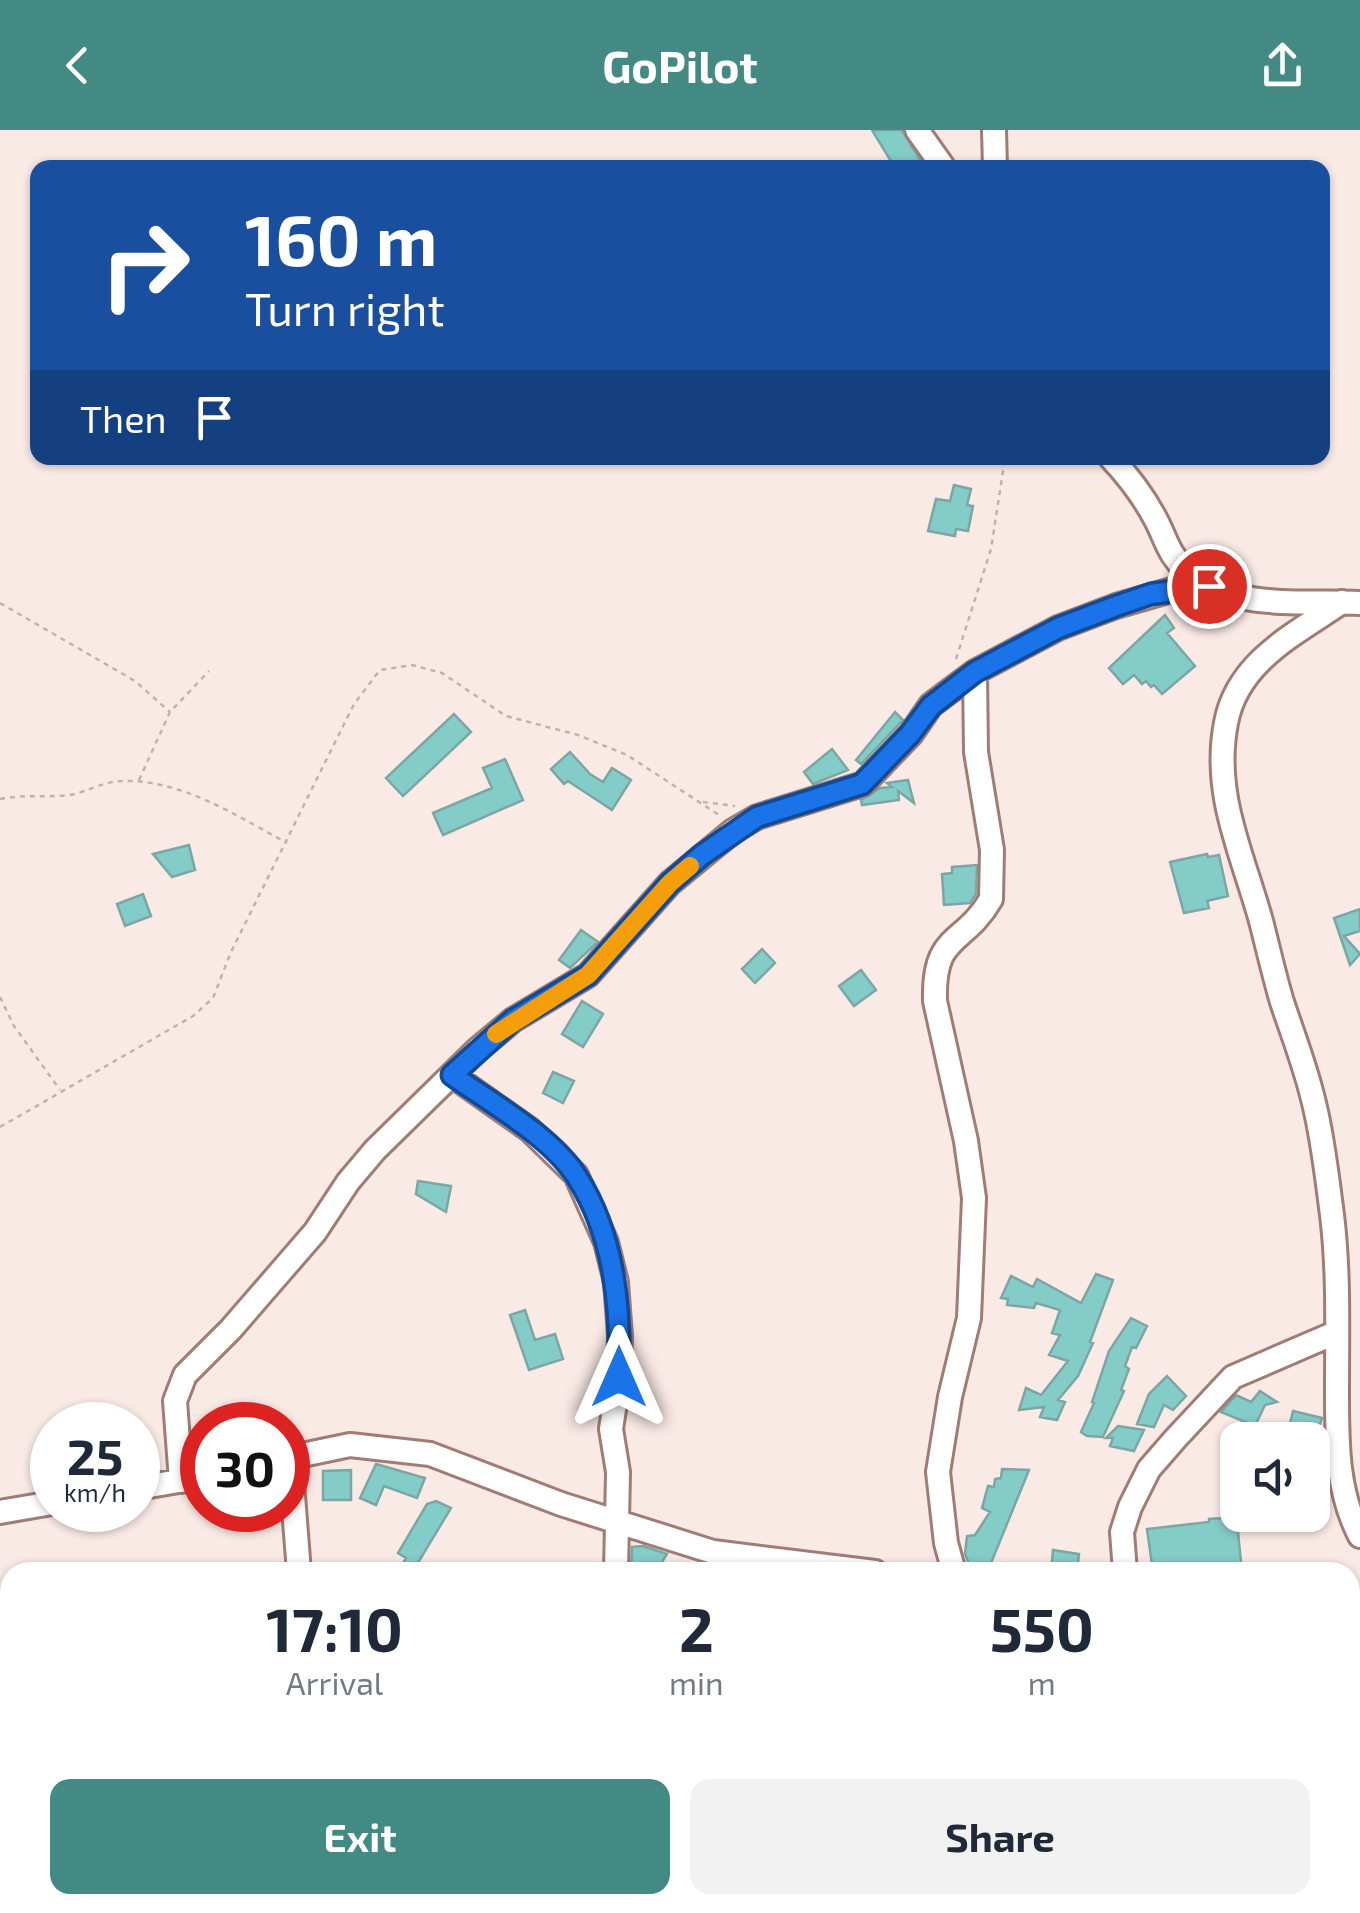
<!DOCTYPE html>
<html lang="en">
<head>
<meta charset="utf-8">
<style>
  :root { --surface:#fff; --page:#f2f2f3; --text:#1f2937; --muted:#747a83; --accent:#438a85 }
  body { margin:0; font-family:"Exo 2",sans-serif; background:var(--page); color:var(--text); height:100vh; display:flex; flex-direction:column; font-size:38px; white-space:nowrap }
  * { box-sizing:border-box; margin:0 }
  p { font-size:32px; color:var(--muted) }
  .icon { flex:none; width:55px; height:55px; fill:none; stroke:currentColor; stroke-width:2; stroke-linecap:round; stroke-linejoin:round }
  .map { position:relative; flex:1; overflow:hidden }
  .panel { position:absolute; left:0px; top:1432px; width:1360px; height:352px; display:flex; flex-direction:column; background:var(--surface); border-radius:30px 30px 0 0; box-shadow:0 2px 8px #0004 }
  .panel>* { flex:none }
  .banner { position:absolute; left:30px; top:30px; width:1300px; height:305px; border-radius:20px; box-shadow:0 2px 8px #0004; background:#1a4fa0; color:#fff; overflow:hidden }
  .buttons { position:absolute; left:1220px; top:1292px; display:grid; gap:20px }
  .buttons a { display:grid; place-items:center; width:110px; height:110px; border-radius:20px; background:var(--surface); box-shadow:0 2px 8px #0004; font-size:50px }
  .speed { position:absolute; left:30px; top:1272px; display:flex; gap:20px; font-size:50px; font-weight:700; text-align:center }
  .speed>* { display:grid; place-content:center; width:130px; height:130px; border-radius:50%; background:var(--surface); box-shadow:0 2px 8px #0004; line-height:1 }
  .speed small { font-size:25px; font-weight:400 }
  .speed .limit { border:15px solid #d22; background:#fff; color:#111 }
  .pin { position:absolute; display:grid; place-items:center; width:85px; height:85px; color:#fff; margin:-42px; border:5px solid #fff; border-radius:50%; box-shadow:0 2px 10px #0007 }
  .me { position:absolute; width:110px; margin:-55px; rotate:0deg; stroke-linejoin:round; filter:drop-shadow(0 0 8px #0008) }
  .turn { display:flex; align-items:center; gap:35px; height:210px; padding:0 50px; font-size:45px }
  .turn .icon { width:130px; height:130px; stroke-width:2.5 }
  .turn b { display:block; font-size:70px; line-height:85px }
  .then { display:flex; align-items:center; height:95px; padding:0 50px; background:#0003; gap:20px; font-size:38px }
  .eta { display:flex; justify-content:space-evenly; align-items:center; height:170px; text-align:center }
  .eta b { font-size:60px; font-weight:700; line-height:70px }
  .button { display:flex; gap:20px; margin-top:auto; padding:20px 50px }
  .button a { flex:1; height:115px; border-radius:20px; background:var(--accent); color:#fff; font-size:40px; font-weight:700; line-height:115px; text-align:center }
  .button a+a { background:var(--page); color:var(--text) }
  header { display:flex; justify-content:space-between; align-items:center; height:130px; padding:0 50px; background:var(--accent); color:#fff; font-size:45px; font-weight:700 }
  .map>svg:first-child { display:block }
  .building { fill:#84ccc7; stroke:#7ca6a3; stroke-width:2.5 }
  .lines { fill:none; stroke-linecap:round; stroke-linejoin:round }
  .minor-casing { stroke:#a07c74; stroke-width:28 }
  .path { stroke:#c2b2ae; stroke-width:2.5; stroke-dasharray:5 5; stroke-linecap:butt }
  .minor { stroke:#fff; stroke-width:22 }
  .route-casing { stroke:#114b97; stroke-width:25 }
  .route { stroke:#1a73e8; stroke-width:18 }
  .slow { stroke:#f59e0b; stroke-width:18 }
</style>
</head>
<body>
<header><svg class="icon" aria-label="back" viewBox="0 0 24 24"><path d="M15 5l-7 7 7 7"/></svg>GoPilot<svg class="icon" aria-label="share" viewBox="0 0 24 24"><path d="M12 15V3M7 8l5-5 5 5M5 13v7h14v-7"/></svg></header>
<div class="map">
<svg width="1360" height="1783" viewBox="0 0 1360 1783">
  <rect width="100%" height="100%" fill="#faeae6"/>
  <path class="building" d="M872 0H902L925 38H895Z
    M954 355 971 359 967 375 973 376 968 401 956 399 955 406 928 401 936 369 950 371Z
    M1165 485 1174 498 1167 503 1195 536 1162 564 1154 555 1151 557 1146 551 1142 554 1134 545 1123 554 1109 538Z
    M895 582 903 590 861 634 856 630Z
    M454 584 471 602 403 666 386 648Z
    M832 619 848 640 813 654 804 642Z
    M570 622 590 644 603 652 612 638 631 650 612 680 568 651 564 654 551 639Z
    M505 629 523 670 443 705 433 683 492 658 483 638Z
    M908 650 914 673 898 661 899 670 862 675 861 670 880 658 892 657 887 653Z
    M189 715 195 740 172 747 153 724Z
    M1207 724 1208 727 1219 725 1228 766 1207 771 1209 778 1184 783 1170 732Z
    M977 735 976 764 970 773 944 775 942 744 952 743V737Z
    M143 764 151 786 125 796 117 774Z
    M1360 779V801L1344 806 1360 824 1350 835 1334 788Z
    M581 800 598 812 570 838 559 830Z
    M762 819 775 833 755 853 742 839Z
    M861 840 876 860 854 876 839 856Z
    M582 871 603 884 583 917 562 904Z
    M553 942 574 951 563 973 543 963Z
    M418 1051 451 1056 446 1082 416 1064Z
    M1096 1144 1113 1150 1090 1212 1093 1213 1078 1246 1058 1270 1065 1272 1057 1290 1040 1287 1044 1277 1019 1280 1026 1258 1041 1265 1068 1231 1049 1225 1060 1205 1052 1203 1060 1180 1036 1173 1034 1178 1007 1175 1008 1169 1001 1168 1011 1146 1033 1157 1037 1149 1081 1173Z
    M525 1180 535 1210 555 1204 563 1229 529 1240 510 1185Z
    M1131 1188 1147 1196 1136 1218 1132 1217 1125 1236 1129 1239 1121 1260 1124 1261 1103 1307 1087 1306 1081 1302 1094 1273 1092 1272 1109 1221Z
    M1167 1246 1186 1266 1173 1280 1164 1275 1154 1297 1137 1294 1149 1264Z
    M1260 1261 1277 1272 1265 1275 1255 1296 1221 1282 1236 1265 1251 1272Z
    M1293 1281 1322 1288 1315 1310H1286Z
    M1118 1296 1144 1300 1134 1321 1110 1316 1113 1308H1106Z
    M376 1334 425 1348 417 1368 384 1356 376 1375 360 1368Z
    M1002 1339 1029 1340 989 1438 970 1436 965 1424 967 1406 975 1405 990 1382 982 1378 988 1356 994 1357 995 1349 1001 1348Z
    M351 1340V1370H323V1341Z
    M436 1371 451 1378 413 1441 402 1435 406 1428 398 1423 427 1374Z
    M1224 1388 1225 1393 1237 1392 1242 1442H1153L1147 1399 1209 1392V1389Z
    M643 1416 667 1424 656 1442H631L632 1417Z
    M1053 1420 1079 1424 1077 1442H1051Z"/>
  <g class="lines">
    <g class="minor-casing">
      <path id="minor" d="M917 0 944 38
        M994 0 995 38
        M1111 328C1129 347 1144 367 1156 390 1162 401 1166 414 1173 425 1212 484 1300 470 1360 473
        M1342 472C1295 504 1237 532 1226 593 1212 664 1243 725 1261 791 1268 818 1274 845 1282 872 1293 905 1306 938 1314 973 1323 1009 1327 1047 1332 1085 1339 1142 1337 1200 1337 1258 1337 1310 1336 1360 1360 1406
        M452 945 530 1000 576 1045 606 1112 616 1152 620 1206 619 1247 611 1299 618 1342 616 1442
        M290 1327 299 1442
        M288 1328 350 1315 430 1324 561 1374 713 1422 875 1442
        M181 1351 175 1271 185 1245 231 1199 315 1102 348 1052 375 1020 477 920 513 890 588 845 670 753 733 701 757 687 863 654 911 604 931 575 975 542 1058 498 1116 476 1182 457 1209 456
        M138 1358 202 1347
        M0 1382 52 1373
        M954 1442 946 1413 938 1342 950 1267 969 1188 974 1068 966 1011 935 871C933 802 963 817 991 769L992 720 976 622 975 542
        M1125 1442 1122 1402 1130 1377 1149 1339 1176 1308 1233 1247 1335 1203
        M0 1662 10 1671
        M1350 1668 1360 1672
        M132 1775 143 1783
        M397 1775 399 1783
        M696 1775 698 1783
        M1050 1775 1056 1783"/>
    </g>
    <path class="path" d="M0 473 135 551 170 582
      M956 529 991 419 1005 328
      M139 650 170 582 209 541
      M0 669C24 664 46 668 70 665 87 662 104 651 122 651 181 649 237 686 287 713
      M703 672 735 676
      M0 867 14 896 60 960
      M0 997 193 886 213 868 231 822 354 574 380 540 412 535 442 543 506 586 578 605 627 625 719 685"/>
    <use href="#minor" class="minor"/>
  </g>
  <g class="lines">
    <g class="route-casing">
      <path id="route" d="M619 1247C621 1179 615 1106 577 1047 551 1006 491 973 452 945L513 890 588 845 670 753 702 725 757 687 862 654 910 604 931 576 975 542 1058 498 1116 476 1151 464 1209 456"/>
    </g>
    <use href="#route" class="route"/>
    <path class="slow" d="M496 904 588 845 670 753 690 736"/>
  </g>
</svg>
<div class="buttons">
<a><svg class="icon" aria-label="sound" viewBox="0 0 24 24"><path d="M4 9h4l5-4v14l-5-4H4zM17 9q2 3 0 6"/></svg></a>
</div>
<div class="speed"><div>25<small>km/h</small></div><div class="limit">30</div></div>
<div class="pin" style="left:1209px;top:456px;background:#d93025"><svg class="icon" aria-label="arrive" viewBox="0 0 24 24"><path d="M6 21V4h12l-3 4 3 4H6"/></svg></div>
<svg class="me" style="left:619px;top:1247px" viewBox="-20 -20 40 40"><path d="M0-17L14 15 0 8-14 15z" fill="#1a73e8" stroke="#fff" stroke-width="4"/></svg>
<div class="banner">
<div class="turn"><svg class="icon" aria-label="right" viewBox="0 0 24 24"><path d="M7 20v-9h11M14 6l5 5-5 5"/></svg><div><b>160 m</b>Turn right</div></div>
<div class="then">Then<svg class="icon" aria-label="arrive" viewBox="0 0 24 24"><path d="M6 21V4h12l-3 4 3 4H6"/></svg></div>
</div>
<section class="panel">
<div class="eta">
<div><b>17:10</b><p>Arrival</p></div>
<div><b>2</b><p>min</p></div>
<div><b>550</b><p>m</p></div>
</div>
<div class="button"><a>Exit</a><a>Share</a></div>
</section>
</div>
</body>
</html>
